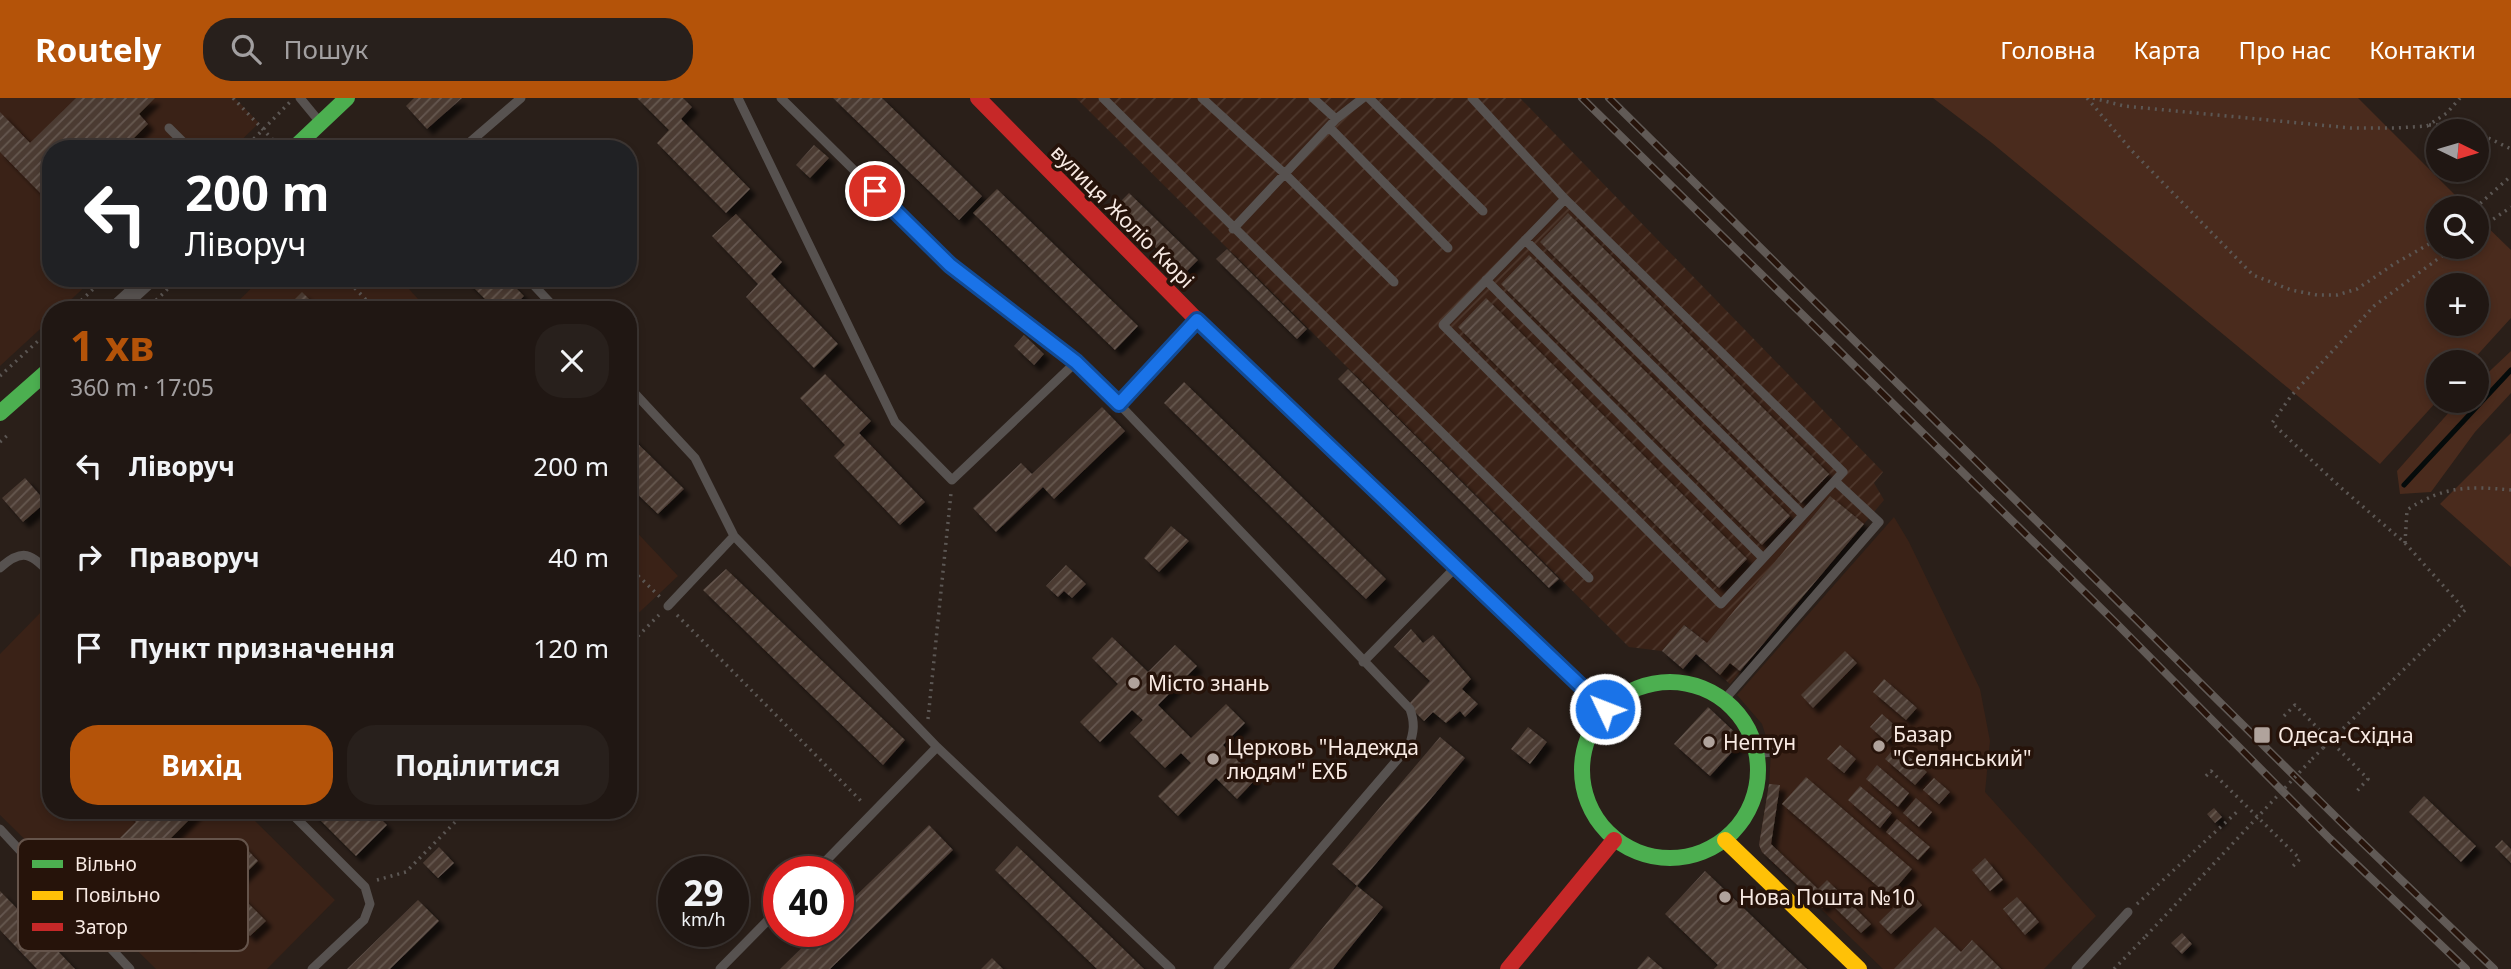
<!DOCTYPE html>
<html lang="uk">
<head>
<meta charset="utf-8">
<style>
  :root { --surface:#201713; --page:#28201c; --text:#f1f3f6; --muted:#a29fa0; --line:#3d3633; --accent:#b45309 }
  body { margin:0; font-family:"Noto Sans",sans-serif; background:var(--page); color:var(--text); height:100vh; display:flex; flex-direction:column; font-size:26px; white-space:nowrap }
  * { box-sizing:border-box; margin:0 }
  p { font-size:23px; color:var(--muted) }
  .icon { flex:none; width:38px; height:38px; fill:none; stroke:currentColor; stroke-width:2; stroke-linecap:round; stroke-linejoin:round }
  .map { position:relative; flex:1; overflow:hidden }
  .details { position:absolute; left:42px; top:203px; width:595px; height:518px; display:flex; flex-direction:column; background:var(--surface); border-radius:28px; box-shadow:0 4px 10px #0003,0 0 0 2px var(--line) }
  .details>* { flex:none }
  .top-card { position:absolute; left:42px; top:42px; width:595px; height:147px; border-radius:28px; box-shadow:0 4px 10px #0003,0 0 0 2px var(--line); background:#202124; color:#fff; overflow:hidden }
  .needle { width:46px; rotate:95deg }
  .tools { position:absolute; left:2426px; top:21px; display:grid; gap:14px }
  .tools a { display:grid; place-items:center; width:63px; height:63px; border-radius:50%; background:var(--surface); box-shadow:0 4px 10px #0003,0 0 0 2px var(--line); font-size:35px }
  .speed { position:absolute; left:658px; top:758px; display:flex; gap:14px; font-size:35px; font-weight:700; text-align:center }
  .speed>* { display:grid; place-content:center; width:91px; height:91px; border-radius:50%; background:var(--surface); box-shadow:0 4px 10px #0003,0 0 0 2px var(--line); line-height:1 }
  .speed small { font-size:18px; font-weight:400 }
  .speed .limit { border:10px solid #d22; background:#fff; color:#111 }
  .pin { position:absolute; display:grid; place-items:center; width:60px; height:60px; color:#fff; margin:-30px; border:4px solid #fff; border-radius:50%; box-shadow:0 2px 7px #0007 }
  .me { position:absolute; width:77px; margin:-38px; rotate:313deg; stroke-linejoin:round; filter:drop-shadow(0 0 5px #0008) }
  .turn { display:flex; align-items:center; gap:24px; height:147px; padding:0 28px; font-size:32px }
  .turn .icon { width:91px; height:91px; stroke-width:2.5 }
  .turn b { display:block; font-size:49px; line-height:60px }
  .round { display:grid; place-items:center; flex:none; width:74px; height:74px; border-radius:28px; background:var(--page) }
  .head { display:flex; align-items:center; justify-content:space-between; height:119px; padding:0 28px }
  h1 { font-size:42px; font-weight:700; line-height:52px; color:var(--accent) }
  .action { display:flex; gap:14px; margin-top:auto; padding:14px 28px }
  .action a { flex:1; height:80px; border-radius:28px; background:var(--accent); color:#fff; font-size:28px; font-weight:700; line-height:80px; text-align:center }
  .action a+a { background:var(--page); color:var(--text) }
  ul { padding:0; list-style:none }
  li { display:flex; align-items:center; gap:21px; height:91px; padding:0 28px }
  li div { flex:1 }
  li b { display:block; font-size:26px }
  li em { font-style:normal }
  header { display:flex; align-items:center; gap:42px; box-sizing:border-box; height:98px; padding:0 35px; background:var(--accent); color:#fff }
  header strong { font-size:33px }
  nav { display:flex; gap:38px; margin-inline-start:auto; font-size:24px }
  .search { width:490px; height:63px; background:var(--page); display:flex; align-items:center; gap:18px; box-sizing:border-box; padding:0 24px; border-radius:28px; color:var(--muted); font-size:26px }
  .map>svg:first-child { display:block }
  .built { fill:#3a2217 }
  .industrial { fill:url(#industrial-furrows) }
  .grass { fill:#4a2b1d; fill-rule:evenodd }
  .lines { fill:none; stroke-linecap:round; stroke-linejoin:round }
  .stream { stroke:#050b0b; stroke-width:5 }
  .building { fill:url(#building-hatch); filter:url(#shadow) }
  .path { stroke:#5c5754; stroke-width:3.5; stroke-dasharray:2 5; stroke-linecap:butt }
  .lane { stroke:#575250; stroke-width:9 }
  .street { stroke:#575250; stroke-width:18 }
  .fast { stroke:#4caf50; stroke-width:16 }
  .slow { stroke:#ffc107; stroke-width:16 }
  .jam { stroke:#c62828; stroke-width:16 }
  .rail-casing { stroke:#615a56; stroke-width:8 }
  .rail { stroke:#26130a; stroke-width:5; stroke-dasharray:16; stroke-linecap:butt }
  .path-bridge { stroke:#5c5754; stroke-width:3.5; stroke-dasharray:2 5; stroke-linecap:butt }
  .route-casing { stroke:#114b97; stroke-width:18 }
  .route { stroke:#1a73e8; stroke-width:12 }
  .poi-dot { fill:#b0a39c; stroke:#26130a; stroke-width:2.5 }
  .labels { text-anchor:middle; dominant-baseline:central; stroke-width:7; stroke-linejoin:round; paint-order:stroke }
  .street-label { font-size:21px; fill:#f8eae3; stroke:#26130a }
  .poi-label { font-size:21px; fill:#f8eae3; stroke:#26130a; text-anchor:start }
  .key { fill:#26130a; stroke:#65544b; stroke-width:2 }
  .key-label { font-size:19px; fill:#f8eae3 }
</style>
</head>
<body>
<header>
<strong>Routely</strong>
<div class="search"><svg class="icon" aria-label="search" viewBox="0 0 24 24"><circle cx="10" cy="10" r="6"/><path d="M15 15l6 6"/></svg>Пошук</div>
<nav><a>Головна</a><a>Карта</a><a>Про нас</a><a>Контакти</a></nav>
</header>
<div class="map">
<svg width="2511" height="871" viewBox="0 0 2511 871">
  <defs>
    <pattern id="industrial-furrows" width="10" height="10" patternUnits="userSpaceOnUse" patternTransform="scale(1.75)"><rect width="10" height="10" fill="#3a2217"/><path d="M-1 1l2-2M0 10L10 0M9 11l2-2" fill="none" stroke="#4e382d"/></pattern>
    <pattern id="building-hatch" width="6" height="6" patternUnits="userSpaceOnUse" patternTransform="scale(1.75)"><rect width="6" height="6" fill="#4b3b33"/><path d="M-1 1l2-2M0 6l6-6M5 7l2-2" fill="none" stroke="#665850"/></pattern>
    <filter id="shadow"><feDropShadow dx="6" dy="6" stdDeviation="2" flood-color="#0009"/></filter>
  </defs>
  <rect width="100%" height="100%" fill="#2a1f19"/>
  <path class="built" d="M0 0H235L259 25 232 51H51V180H94L60 212H51V221L0 268Z
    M262 180H399L428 212H229Z
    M1894 419 1909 444 1980 591 1990 643 1985 694 2096 818 2044 871H1883L1762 754 1759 747 1769 686 1771 654 1762 626 1737 597Z
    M628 425 678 478 628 525Z
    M42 513 51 521V712H244L335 802 267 871H156L0 717V556Z"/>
  <path class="industrial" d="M1076 0H1520L1883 374 1874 385 1884 402 1730 586 1709 568 1719 556 1685 527 1662 553 1629 549Z"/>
  <path class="grass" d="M1933 0H2358L2468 110H2438V149H2476V118L2511 152V220L2471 264H2438V302L2380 366 1992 45ZM2438 187H2476V226H2438Z
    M2511 253V295L2475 334 2431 394 2400 396 2397 373 2459 303H2476V286Z
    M2511 335V469L2440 406Z"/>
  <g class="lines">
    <path class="stream" d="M2404 387 2511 272"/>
  </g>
  <path class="building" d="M76 0H155L139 16 148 26 123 51H51V100L48 103 0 54V14L30 45Z
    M414 0H462L427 31 406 8Z
    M637 0H683L692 9 681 21 750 91 726 115 657 45 669 32Z
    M833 0H882L982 98 959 122Z
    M814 47 829 60 810 80 796 67Z
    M997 91 1138 228 1115 252 973 115Z
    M1129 95 1198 162 1183 177 1115 109Z
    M1568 115 1829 376 1801 405 1540 144Z
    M736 116 782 164 771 176 838 246 814 270 746 199 758 186 712 138Z
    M1227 151 1307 231 1297 241 1216 161Z
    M1529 157 1790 418 1762 447 1501 186Z
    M464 180H506L524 198 515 207 520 212H496Z
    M302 194 320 212H284Z
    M1486 200 1747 461 1719 490 1458 229Z
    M1024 237 1044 256 1034 267 1014 248Z
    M1348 271 1559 481 1549 490 1338 281Z
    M825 276 871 323 859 335 925 404 900 427 834 358 845 347 800 300Z
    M1184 284 1386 481 1366 501 1164 305Z
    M1102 309 1125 333 1054 401 1043 389 996 434 973 410 1021 365 1032 376Z
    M628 336 684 391 658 416 628 387Z
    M25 380 46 404 23 424 2 400Z
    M1830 398 1864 426 1740 573 1730 565 1720 577 1696 556 1683 571 1662 553 1684 527 1707 545Z
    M1171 428 1189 443 1159 474 1144 460Z
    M1066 467 1086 486 1072 500 1064 493 1058 499 1046 488Z
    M726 471 905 642 883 667 703 492Z
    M1411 531 1423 545 1433 537 1471 581 1462 591 1478 606 1465 619 1460 613 1446 625 1433 614 1424 623 1408 607 1430 583 1394 549Z
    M1112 539 1148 574 1175 547 1197 568 1158 607 1191 640 1226 606 1245 625 1223 647 1256 681 1237 701 1216 680 1178 718 1158 698 1191 665 1181 655 1165 670 1130 635 1143 622 1132 612 1100 644 1080 624 1118 586 1092 560Z
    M1845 553 1857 565 1813 610 1801 597Z
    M1884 581 1917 610 1906 622 1873 594Z
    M1708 609 1743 642 1710 678 1674 646Z
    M1882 616 1899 631 1887 644 1870 629Z
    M1528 629 1547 644 1530 666 1511 651Z
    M1440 639 1465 660 1357 788 1332 766Z
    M1840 647 1856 661 1844 675 1827 661Z
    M1896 648 1927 674 1915 687 1885 661Z
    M1877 667 1909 695 1898 709 1866 681Z
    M1806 679 1912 771 1889 798 1782 706Z
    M1934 680 1950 694 1939 706 1923 692Z
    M1769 686 1780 687 1771 746 1818 791 1827 782 1871 826 1861 835 1828 803 1822 810 1762 754 1759 747Z
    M1860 688 1892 715 1880 730 1848 702Z
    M2424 698 2476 748 2461 764 2409 714Z
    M1916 700 1932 714 1919 729 1903 715Z
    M2214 710 2222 719 2215 725 2207 716Z
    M125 712H156L161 718 166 712H199L169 742 207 781 242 746 258 763 232 789 266 823 250 838 224 812 188 847 175 833 204 803 194 792 181 804 146 768 158 756 146 744 117 773 102 758 136 724Z
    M310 712H372L387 727 356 758Z
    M1897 721 1930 749 1918 762 1886 734Z
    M929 727 953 752 830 871H780L819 833H838V815Z
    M2502 742 2511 751V765L2495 749Z
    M1017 748 1041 771 1144 871H1097L995 772Z
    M439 749 454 765 438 780 423 765Z
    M1985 760 2003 782 1990 793 1972 772Z
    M1705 773 1807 871H1714L1718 867 1665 816Z
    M1357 788 1383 809 1333 871H1289Z
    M0 793 35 829 75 871H37L0 832Z
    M1910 794 1922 807 1891 836 1879 824Z
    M2017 799 2039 824 2025 837 2003 811Z
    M418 802 439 823 390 871H347Z
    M1935 829 1961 854 1972 842 2001 871H1894Z
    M2182 835 2192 846 2182 856 2171 845Z
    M1648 858 1663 871H1637Z
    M992 860 1003 871H981Z"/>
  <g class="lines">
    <path class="path" d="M233 0 275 44
      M2087 0 2132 53 2253 177 2291 192 2317 197H2337L2357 191 2394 166 2438 141
      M2093 0 2124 8 2351 30H2395L2427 28 2447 15 2460 0
      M2429 27H2451L2475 33
      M2476 34 2511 51
      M244 51 290 4
      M2475 110 2511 78
      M2476 133 2511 109
      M2454 149 2374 208 2291 298 2272 325 2339 388 2405 445 2465 512
      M345 180 376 212
      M71 212 105 180
      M146 212 179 180
      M0 278 51 231
      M0 344 10 335
      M2405 445 2407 412C2443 388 2469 388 2511 392
      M628 468 660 499
      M677 517 864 706
      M628 548 659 517
      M2284 618 2295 607 2368 681 2357 693
      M928 621 951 395
      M2312 661 2323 650
      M2206 678 2211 673 2300 761 2292 769
      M377 782 406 774 467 712
      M2137 806 2239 712
      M2114 871 2146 838"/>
    <path class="lane" d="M300 0 319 23
      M738 0 895 324 952 382 1076 264
      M781 0 950 167 1076 264 1119 306 1410 611C1415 625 1414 634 1409 648L1218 871
      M1103 0 1589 480
      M1202 0 1285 76 1394 184
      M1313 0 1336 21
      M1369 0 1483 113
      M1472 0 1565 101 1843 374 1721 506 1443 227 1565 101
      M1329 29 1448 150
      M169 30 190 51
      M308 39 321 51
      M462 51 521 0
      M1233 131 1336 21 1363 0
      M1525 142 1803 417
      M527 180 557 212
      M1486 182 1763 460
      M628 288 695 360 734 438 937 649 1171 871
      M1119 306 1196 224
      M0 470C23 449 31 456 51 476
      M668 508 734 438
      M1363 564 1454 471
      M1725 601 1879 424 1835 383
      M1756 656 1771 654
      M288 712 365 789 370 806 364 822 312 871
      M0 731 130 871
      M815 774 937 649
      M720 871 779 811
      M2076 871 2128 814"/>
    <path class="street" d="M115 212 150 180"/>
    <path class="fast" d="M293 51 347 0
      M0 315 51 270
      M1357 375 1605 611
      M1582 672a88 88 0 1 1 176 0a88 88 0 1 1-176 0Z"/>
    <path class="slow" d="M1725 742 1859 871"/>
    <path class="jam" d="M978 0 1197 222 1357 375
      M1508 871 1614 742"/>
    <g class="rail-casing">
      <path id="rail" d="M1582 0 2118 527 2330 741 2466 871
        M1609 0 2344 727 2494 871"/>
    </g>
    <use href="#rail" class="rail"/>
    <path class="path-bridge" d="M2323 650 2465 512
      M2146 838 2312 661"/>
  </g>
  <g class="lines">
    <g class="route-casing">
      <path id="route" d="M875 93 950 167 1076 264 1119 306 1197 222 1605 611"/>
    </g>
    <use href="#route" class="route"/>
  </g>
  <g class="poi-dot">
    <circle cx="1134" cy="585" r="7"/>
    <rect x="2253" y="628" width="18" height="18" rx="3.5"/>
    <circle cx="1709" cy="644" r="7"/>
    <circle cx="1879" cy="648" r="7"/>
    <circle cx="1213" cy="661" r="7"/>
    <circle cx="1725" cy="799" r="7"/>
  </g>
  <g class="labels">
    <g class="street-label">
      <text transform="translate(1123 118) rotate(45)">вулиця Жоліо Кюрі</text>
    </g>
    <g class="poi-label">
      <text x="1148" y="585">Місто знань</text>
      <text x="1893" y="636">Базар<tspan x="1893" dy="24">"Селянський"</tspan></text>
      <text x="2278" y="637">Одеса-Східна</text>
      <text x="1723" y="644">Нептун</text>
      <text x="1227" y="649">Церковь "Надежда<tspan x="1227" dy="24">людям" ЕХБ</tspan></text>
      <text x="1739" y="799">Нова Пошта №10</text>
    </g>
  </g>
  <rect x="18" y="741" width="230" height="112" rx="10" class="key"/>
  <rect x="32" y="762" width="31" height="8" fill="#4caf50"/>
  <rect x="32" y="793" width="31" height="9" fill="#ffc107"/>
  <rect x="32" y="825" width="31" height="8" fill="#c62828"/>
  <g class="key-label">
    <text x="75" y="773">Вільно</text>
    <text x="75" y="804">Повільно</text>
    <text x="75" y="836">Затор</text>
  </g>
</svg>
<div class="tools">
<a><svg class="needle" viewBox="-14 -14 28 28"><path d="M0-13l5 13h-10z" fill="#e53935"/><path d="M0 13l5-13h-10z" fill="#a29fa0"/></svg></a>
<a><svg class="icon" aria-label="search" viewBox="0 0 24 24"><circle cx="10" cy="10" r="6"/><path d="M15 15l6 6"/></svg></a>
<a>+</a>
<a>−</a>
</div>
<div class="speed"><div>29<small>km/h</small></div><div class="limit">40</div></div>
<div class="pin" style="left:875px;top:93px;background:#d93025"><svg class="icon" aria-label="arrive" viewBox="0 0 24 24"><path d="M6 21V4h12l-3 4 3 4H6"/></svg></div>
<svg class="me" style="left:1605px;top:611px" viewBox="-20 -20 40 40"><circle r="17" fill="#1a73e8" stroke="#fff" stroke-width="3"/><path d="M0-11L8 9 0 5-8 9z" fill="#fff"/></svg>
<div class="top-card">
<div class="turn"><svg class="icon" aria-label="left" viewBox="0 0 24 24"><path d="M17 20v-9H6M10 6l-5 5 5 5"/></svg><div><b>200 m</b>Ліворуч</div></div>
</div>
<section class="details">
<div class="head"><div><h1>1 хв</h1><p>360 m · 17:05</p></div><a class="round"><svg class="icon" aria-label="close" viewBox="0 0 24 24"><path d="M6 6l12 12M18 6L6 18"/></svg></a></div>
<ul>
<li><svg class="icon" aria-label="left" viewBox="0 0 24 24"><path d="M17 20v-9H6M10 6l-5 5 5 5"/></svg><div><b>Ліворуч</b></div><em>200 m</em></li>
<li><svg class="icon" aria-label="right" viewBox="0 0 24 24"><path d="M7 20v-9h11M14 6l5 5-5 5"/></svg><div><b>Праворуч</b></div><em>40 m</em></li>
<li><svg class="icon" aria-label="arrive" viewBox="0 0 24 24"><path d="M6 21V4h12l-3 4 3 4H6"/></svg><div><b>Пункт призначення</b></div><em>120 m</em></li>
</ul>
<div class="action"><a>Вихід</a><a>Поділитися</a></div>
</section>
</div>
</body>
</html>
